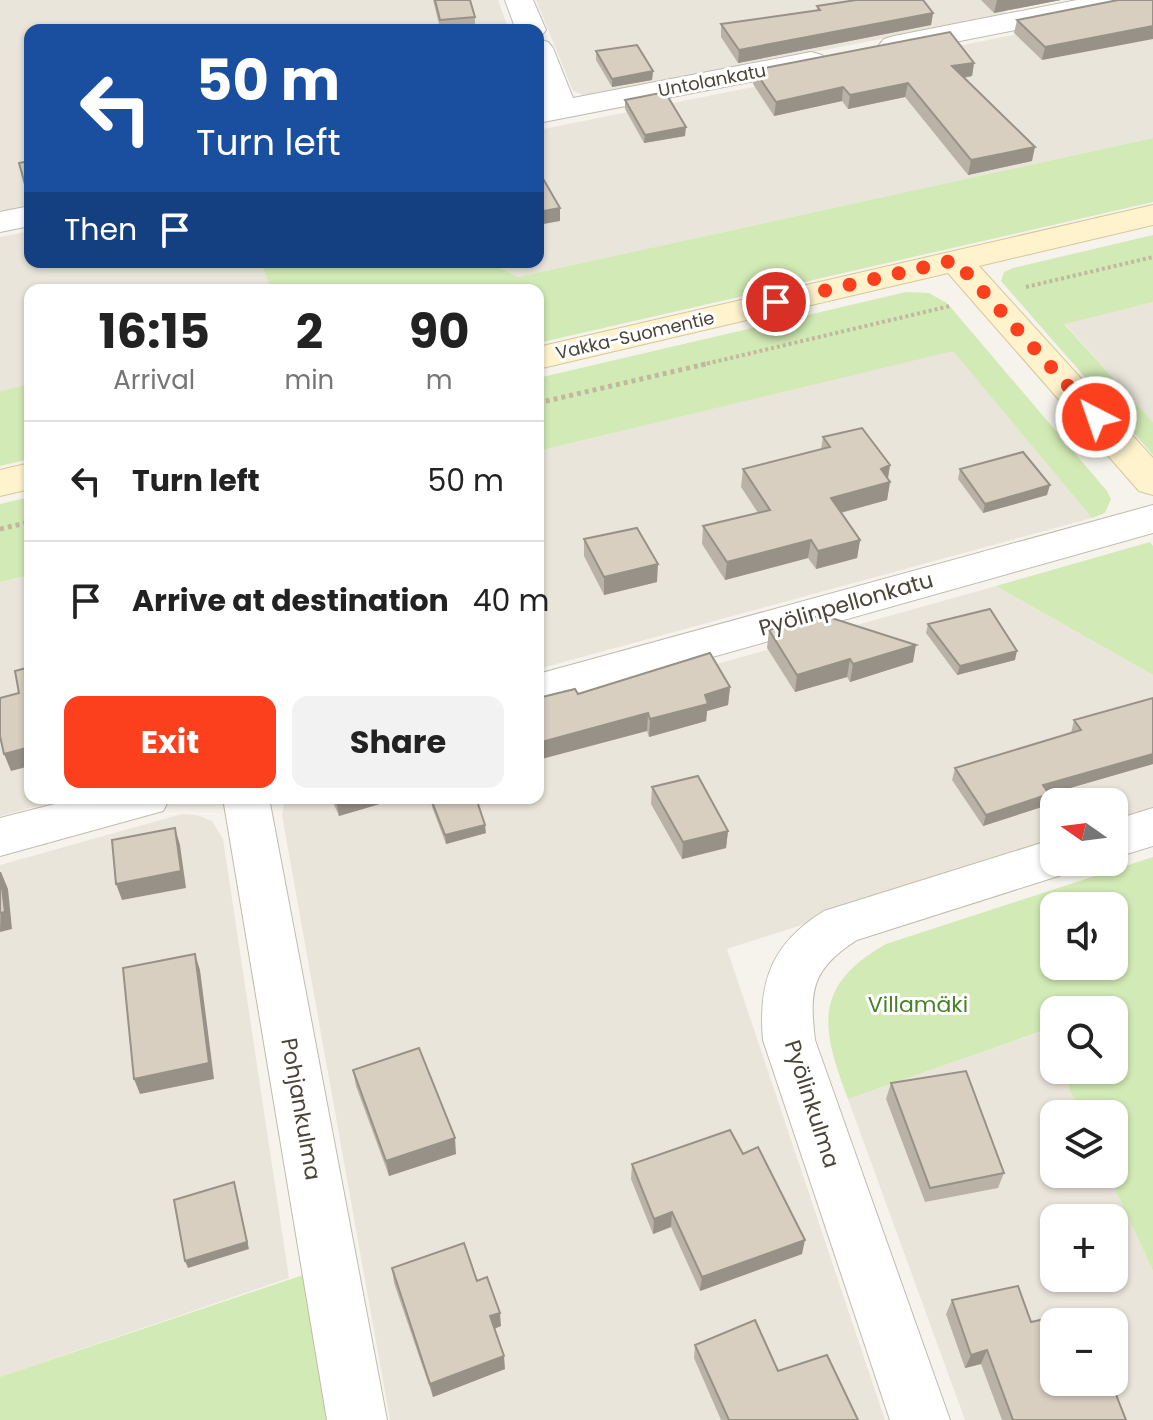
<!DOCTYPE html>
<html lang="en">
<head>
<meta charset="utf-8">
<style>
  :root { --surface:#fff; --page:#f2f2f2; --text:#222; --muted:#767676; --line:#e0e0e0; --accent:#fc3f1d }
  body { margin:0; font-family:Poppins,sans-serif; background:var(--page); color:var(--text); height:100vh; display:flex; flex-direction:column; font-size:30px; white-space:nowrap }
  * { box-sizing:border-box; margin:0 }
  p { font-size:26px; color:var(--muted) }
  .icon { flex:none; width:44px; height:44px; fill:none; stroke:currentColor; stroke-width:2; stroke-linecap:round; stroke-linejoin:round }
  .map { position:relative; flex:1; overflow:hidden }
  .panel { position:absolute; left:24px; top:284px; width:520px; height:520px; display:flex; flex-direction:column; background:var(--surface); border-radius:16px; box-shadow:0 2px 6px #0004 }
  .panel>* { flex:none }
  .top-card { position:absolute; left:24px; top:24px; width:520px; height:244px; border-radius:16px; box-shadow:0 2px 6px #0004; background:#1a4fa0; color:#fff; overflow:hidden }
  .needle { width:52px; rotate:284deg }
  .fabs { position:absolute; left:1040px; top:788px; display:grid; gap:16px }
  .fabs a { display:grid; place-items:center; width:88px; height:88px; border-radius:16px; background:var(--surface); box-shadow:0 2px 6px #0004; font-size:40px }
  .pin { position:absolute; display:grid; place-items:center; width:68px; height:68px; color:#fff; margin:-34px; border:4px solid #fff; border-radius:50%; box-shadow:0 2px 8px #0007 }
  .me { position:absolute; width:88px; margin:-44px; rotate:319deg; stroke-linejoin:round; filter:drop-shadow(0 0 6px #0008) }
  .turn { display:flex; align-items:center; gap:28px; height:168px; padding:0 40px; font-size:36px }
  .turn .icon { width:104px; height:104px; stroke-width:2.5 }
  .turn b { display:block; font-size:56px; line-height:68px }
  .then { display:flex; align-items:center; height:76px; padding:0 40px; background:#0003; gap:16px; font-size:30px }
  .eta { display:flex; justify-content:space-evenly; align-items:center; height:136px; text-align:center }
  .eta b { font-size:48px; font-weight:700; line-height:56px }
  .button { display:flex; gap:16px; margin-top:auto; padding:16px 40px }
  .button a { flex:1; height:92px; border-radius:16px; background:var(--accent); color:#fff; font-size:32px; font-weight:700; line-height:92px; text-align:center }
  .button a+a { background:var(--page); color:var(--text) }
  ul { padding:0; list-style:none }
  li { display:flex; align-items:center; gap:24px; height:120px; padding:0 40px; border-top:2px solid var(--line) }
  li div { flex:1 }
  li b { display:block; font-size:30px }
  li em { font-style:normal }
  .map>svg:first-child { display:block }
  .residential { fill:#eae5da; fill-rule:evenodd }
  .green { fill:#d2eab5; fill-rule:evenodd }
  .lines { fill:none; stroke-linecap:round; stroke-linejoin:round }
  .street-casing { stroke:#c2bbae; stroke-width:2 }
  .secondary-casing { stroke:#d6c79b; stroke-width:2 }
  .path-far1 { stroke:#c4b79f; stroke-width:4; stroke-dasharray:3 3; stroke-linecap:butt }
  .path { stroke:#c4b79f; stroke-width:5; stroke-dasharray:4 4; stroke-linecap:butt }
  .street { fill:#fff; fill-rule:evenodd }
  .secondary { fill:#fff3cd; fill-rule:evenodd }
  .wall { fill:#bab2a6 }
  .shaded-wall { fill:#979187 }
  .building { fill:#d8cfc1; stroke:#979187; stroke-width:2 }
  .route { stroke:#fc3f1d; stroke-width:14; stroke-dasharray:0 25.2 }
  .labels { text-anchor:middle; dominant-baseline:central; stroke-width:6; stroke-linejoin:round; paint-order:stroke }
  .far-street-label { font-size:18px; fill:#4b4439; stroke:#fff }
  .street-label { font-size:22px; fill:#4b4439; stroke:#fff }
  .park-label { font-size:22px; fill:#4a7f2a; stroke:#fff }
</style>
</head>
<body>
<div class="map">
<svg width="1153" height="1420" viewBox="0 0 1153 1420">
  <rect width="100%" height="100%" fill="#f6f3ec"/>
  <path class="residential" d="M0 0H498L509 30H30V206L0 212Z
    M536 0H998L1006 12 1000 16 586 96 573 91Z
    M1153 7V138L518 277 489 262H538V130Z
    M30 231V262H260L272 290H30V384L0 391V237Z
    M1153 302V422L1064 323Z
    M953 350 1092 518 538 669V451Z
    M30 575V798H67L0 816V582Z
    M996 586 1153 675V812L1114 824V802H1054V844L727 949 885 1420H390L282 815 285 798H538V714Z
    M182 814 197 815 212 821 223 839 289 1278 0 1377V865Z
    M1043 1031 1054 1055V1070H1061L1081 1114H1054V1174H1108L1153 1271V1420H965L848 1099ZM1054 1218H1114V1278H1054ZM1054 1322H1114V1382H1054Z"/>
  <path class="green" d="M1153 138V202L538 343V290H272L260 262H489L518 277Z
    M1153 235V302L1064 324 1153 422V455L1001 281 1004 272 1013 268Z
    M906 292 929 293 947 303 1107 491 1111 499 1105 513 1092 518 953 351 538 451V378Z
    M30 384V459L0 466V391Z
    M30 497V575L0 582V504Z
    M1150 542 1153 546V675L996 586Z
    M1153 857V1271L1108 1174H1114V1114H1081L1061 1070H1114V1010H1054V1055L1042 1031 848 1099C821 1028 812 986 886 944ZM1054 906H1114V966H1054Z
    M315 1271 340 1420H0V1377Z"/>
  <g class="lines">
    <g class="street-casing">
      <path id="street" d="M505 0H533L546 30 541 36 538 37V30H516Z
        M1077 0H1135L1131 6 1121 9 894 54 884 51 879 45 884 39 894 36Z
        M538 39 548 42 553 48 573 98 811 52 822 55 826 61 822 67 811 70 538 123V105L544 103 538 87Z
        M30 206V226L0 232V212Z
        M1153 505V533L538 706V674Z
        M78 798H170L163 811 0 856V818Z
        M223 798H269L387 1420H327Z
        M1153 808V846L1114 858V820Z
        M1054 839V862H1076L1071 872 857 940C812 969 809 989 815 1040L950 1420H890L763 1040C758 981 772 943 824 911Z"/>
    </g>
    <g class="secondary-casing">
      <path id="secondary" d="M1153 205V225L979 266 1153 458V495L1139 491 948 273 538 369V347Z
        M30 463V489L0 496V470Z"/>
    </g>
    <path class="path-far1" d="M1026 287 1153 257
      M701 365 950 306"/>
    <path class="path" d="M538 403 710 363
      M0 529 30 522"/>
    <use href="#street" class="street"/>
    <use href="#secondary" class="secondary"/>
  </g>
  <path class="wall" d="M433 0H470L475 17V25L440 28Z
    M981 0H1061L994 13Z
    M1118 0 1042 60 1014 33 1017 20Z
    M817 6 933 13 931 25 738 63 721 37V24L817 10Z
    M596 51 653 71 652 80 612 87 596 60Z
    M974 63 972 76 964 78 1032 161 968 175 905 97 848 109 842 101 774 116 753 84 754 70Z
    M625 100 685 136 644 143 625 109Z
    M823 437 890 465 888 479 890 482 887 500 841 513 860 540 857 558 816 569 808 558 725 580 702 544 703 526 758 513 741 487 743 469 821 449Z
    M960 469 1047 495 983 513 958 479Z
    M584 539 657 582 604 595 584 556Z
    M928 624 1015 660 957 675 926 633Z
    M769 630 913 662 850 682 847 677 795 692 767 648Z
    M730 687 728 705 707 711 706 721 649 737 647 731 578 694Z
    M1153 698V764L1049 794 1045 806 983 826 952 780 955 768 1071 733 1074 720Z
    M652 787 728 831 726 848 682 859 651 804Z
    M331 798H400L339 816Z
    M431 799 486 833 446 844 432 807Z
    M353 1070 456 1154 389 1176 356 1086Z
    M891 1083 1004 1173 998 1188 925 1202 886 1099Z
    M743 1154 802 1254 700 1291 671 1227 653 1234 631 1179 632 1164Z
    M392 1268 477 1281 501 1326 494 1329 505 1369 433 1397 394 1283Z
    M952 1300 1031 1322 1126 1420H1002L981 1364 965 1368 946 1314Z
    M695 1345 778 1371 858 1420H721L694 1358Z"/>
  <path class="shaded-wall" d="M997 0H1061L994 13Z
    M933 13 931 25 738 63 739 50Z
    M1153 26V39L1042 60 1045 47Z
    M974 63 972 76 949 80 952 66Z
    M653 71 652 80 612 87V79Z
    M908 83 905 97 848 109 850 95Z
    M843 87 842 101 774 116 776 102Z
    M686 127 685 136 644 143 645 135Z
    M1035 147 1032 161 968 175 971 160Z
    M560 208V221L538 225V212Z
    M890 465 887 483 890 482 887 500 828 516 831 498 881 469Z
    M1050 485 1047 495 983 513 985 504Z
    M811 540 808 558 725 580 727 562Z
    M860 540 857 558 816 569 818 551Z
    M658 564 657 582 604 595V577Z
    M916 645 913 662 850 682 853 664Z
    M1017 651 1015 660 957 675 960 666Z
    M850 659 847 677 795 692 797 675Z
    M730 687 728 705 707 711 706 721 649 737 650 719 705 695Z
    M648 713 647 731 538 760V743Z
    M30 747V766L11 771 4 754Z
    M1153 754V764L1039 797 1043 785Z
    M1049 794 1045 806 983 826 986 815Z
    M340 798H400L339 816 336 799Z
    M485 825 486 833 446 844 445 835Z
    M175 828 180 845 186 888 122 900 116 884Z
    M728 831 726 848 682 859 683 842Z
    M1 872 8 889 12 929 0 932Z
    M195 954 200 970 214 1079 140 1094 134 1079Z
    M455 1138 456 1154 389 1176 386 1161Z
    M234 1182 249 1249 188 1268 185 1261Z
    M672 1212 671 1227 653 1234 654 1219Z
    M805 1240 802 1254 700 1291 702 1277Z
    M500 1313 501 1326 491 1330 490 1316Z
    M987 1350 981 1364 965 1368 971 1355Z
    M504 1356 505 1369 433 1397 430 1384Z"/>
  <path class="building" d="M435 0H470L475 17 440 20Z
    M856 0H923L933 13 739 50 721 24 820 10 817 6Z
    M1118 0H1153V26L1045 47 1017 20Z
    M950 32 974 63 952 66 1035 147 971 160 908 83 850 95 843 87 776 102 754 70Z
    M637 45 653 71 612 79 596 51Z
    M665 92 686 127 645 135 625 100Z
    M30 161V202L19 163Z
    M538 170 560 208 538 212Z
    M862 428 890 465 881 469 890 482 831 498 860 540 818 551 811 540 727 562 703 526 770 510 743 469 830 447 823 437Z
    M1023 452 1050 485 985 504 960 469Z
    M637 528 658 564 604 577 584 539Z
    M990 609 1017 651 960 666 928 624Z
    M822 615 916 645 853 664 850 659 797 675 769 630Z
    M710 653 730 687 705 695 708 704 650 719 648 713 538 743V698L575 689 578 694Z
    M30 667V747L4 754 0 736V698L19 693 15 671Z
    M1153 698V754L1043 785 1049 794 986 815 955 768 1081 730 1074 720Z
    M698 776 728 831 683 842 652 787Z
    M476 798 485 825 445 835 431 799Z
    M175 828 181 871 116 884 112 840Z
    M0 872 5 912 0 913Z
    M195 954 209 1063 134 1079 123 968Z
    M419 1048 455 1138 386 1161 353 1070Z
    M966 1071 1004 1173 930 1188 891 1083Z
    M730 1130 743 1154 758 1147 805 1240 702 1277 672 1212 654 1219 632 1164Z
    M234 1182 247 1242 185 1261 174 1200Z
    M464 1243 477 1281 487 1277 500 1313 490 1316 504 1356 430 1384 392 1268Z
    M1018 1286 1031 1322 1081 1311 1086 1322H1054V1382H1111L1126 1420H1013L987 1350 971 1355 952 1300Z
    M755 1320 778 1371 827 1355 858 1420H729L695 1345Z"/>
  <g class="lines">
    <path class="route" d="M776 302 955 260 1096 417"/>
  </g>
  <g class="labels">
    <g class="far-street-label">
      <text transform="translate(712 80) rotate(-11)">Untolankatu</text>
      <text transform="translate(635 335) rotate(-13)">Vakka-Suomentie</text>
    </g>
    <g class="street-label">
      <text transform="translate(846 604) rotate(-16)">Pyölinpellonkatu</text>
      <text transform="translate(812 1104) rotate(72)">Pyölinkulma</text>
      <text transform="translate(301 1109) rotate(80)">Pohjankulma</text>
    </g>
    <g class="park-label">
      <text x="918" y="1004">Villamäki</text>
    </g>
  </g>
</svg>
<div class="fabs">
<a><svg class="needle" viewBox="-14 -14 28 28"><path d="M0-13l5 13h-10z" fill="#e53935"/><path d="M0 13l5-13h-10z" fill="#767676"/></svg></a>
<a><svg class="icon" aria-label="sound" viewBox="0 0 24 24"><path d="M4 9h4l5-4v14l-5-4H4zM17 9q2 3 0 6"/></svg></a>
<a><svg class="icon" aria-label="search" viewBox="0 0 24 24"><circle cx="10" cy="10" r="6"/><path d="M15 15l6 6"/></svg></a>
<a><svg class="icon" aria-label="layers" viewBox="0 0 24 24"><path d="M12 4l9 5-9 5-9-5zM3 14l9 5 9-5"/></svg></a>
<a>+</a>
<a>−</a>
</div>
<div class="pin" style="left:776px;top:302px;background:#d93025"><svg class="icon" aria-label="arrive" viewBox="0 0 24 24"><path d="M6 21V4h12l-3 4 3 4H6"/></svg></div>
<svg class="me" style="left:1096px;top:417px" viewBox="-20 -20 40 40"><circle r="17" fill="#fc3f1d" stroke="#fff" stroke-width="3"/><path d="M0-11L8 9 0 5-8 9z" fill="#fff"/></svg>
<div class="top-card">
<div class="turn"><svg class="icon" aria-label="left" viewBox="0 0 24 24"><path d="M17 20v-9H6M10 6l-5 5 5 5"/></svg><div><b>50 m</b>Turn left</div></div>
<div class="then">Then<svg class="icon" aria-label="arrive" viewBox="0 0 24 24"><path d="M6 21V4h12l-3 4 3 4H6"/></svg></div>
</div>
<section class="panel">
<div class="eta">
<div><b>16:15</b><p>Arrival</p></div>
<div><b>2</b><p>min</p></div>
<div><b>90</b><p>m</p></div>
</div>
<ul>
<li><svg class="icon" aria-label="left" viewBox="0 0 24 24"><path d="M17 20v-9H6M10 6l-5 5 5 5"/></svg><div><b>Turn left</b></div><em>50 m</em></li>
<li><svg class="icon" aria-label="arrive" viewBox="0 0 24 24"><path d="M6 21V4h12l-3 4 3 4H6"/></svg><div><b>Arrive at destination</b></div><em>40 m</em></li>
</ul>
<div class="button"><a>Exit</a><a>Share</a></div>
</section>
</div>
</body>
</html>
